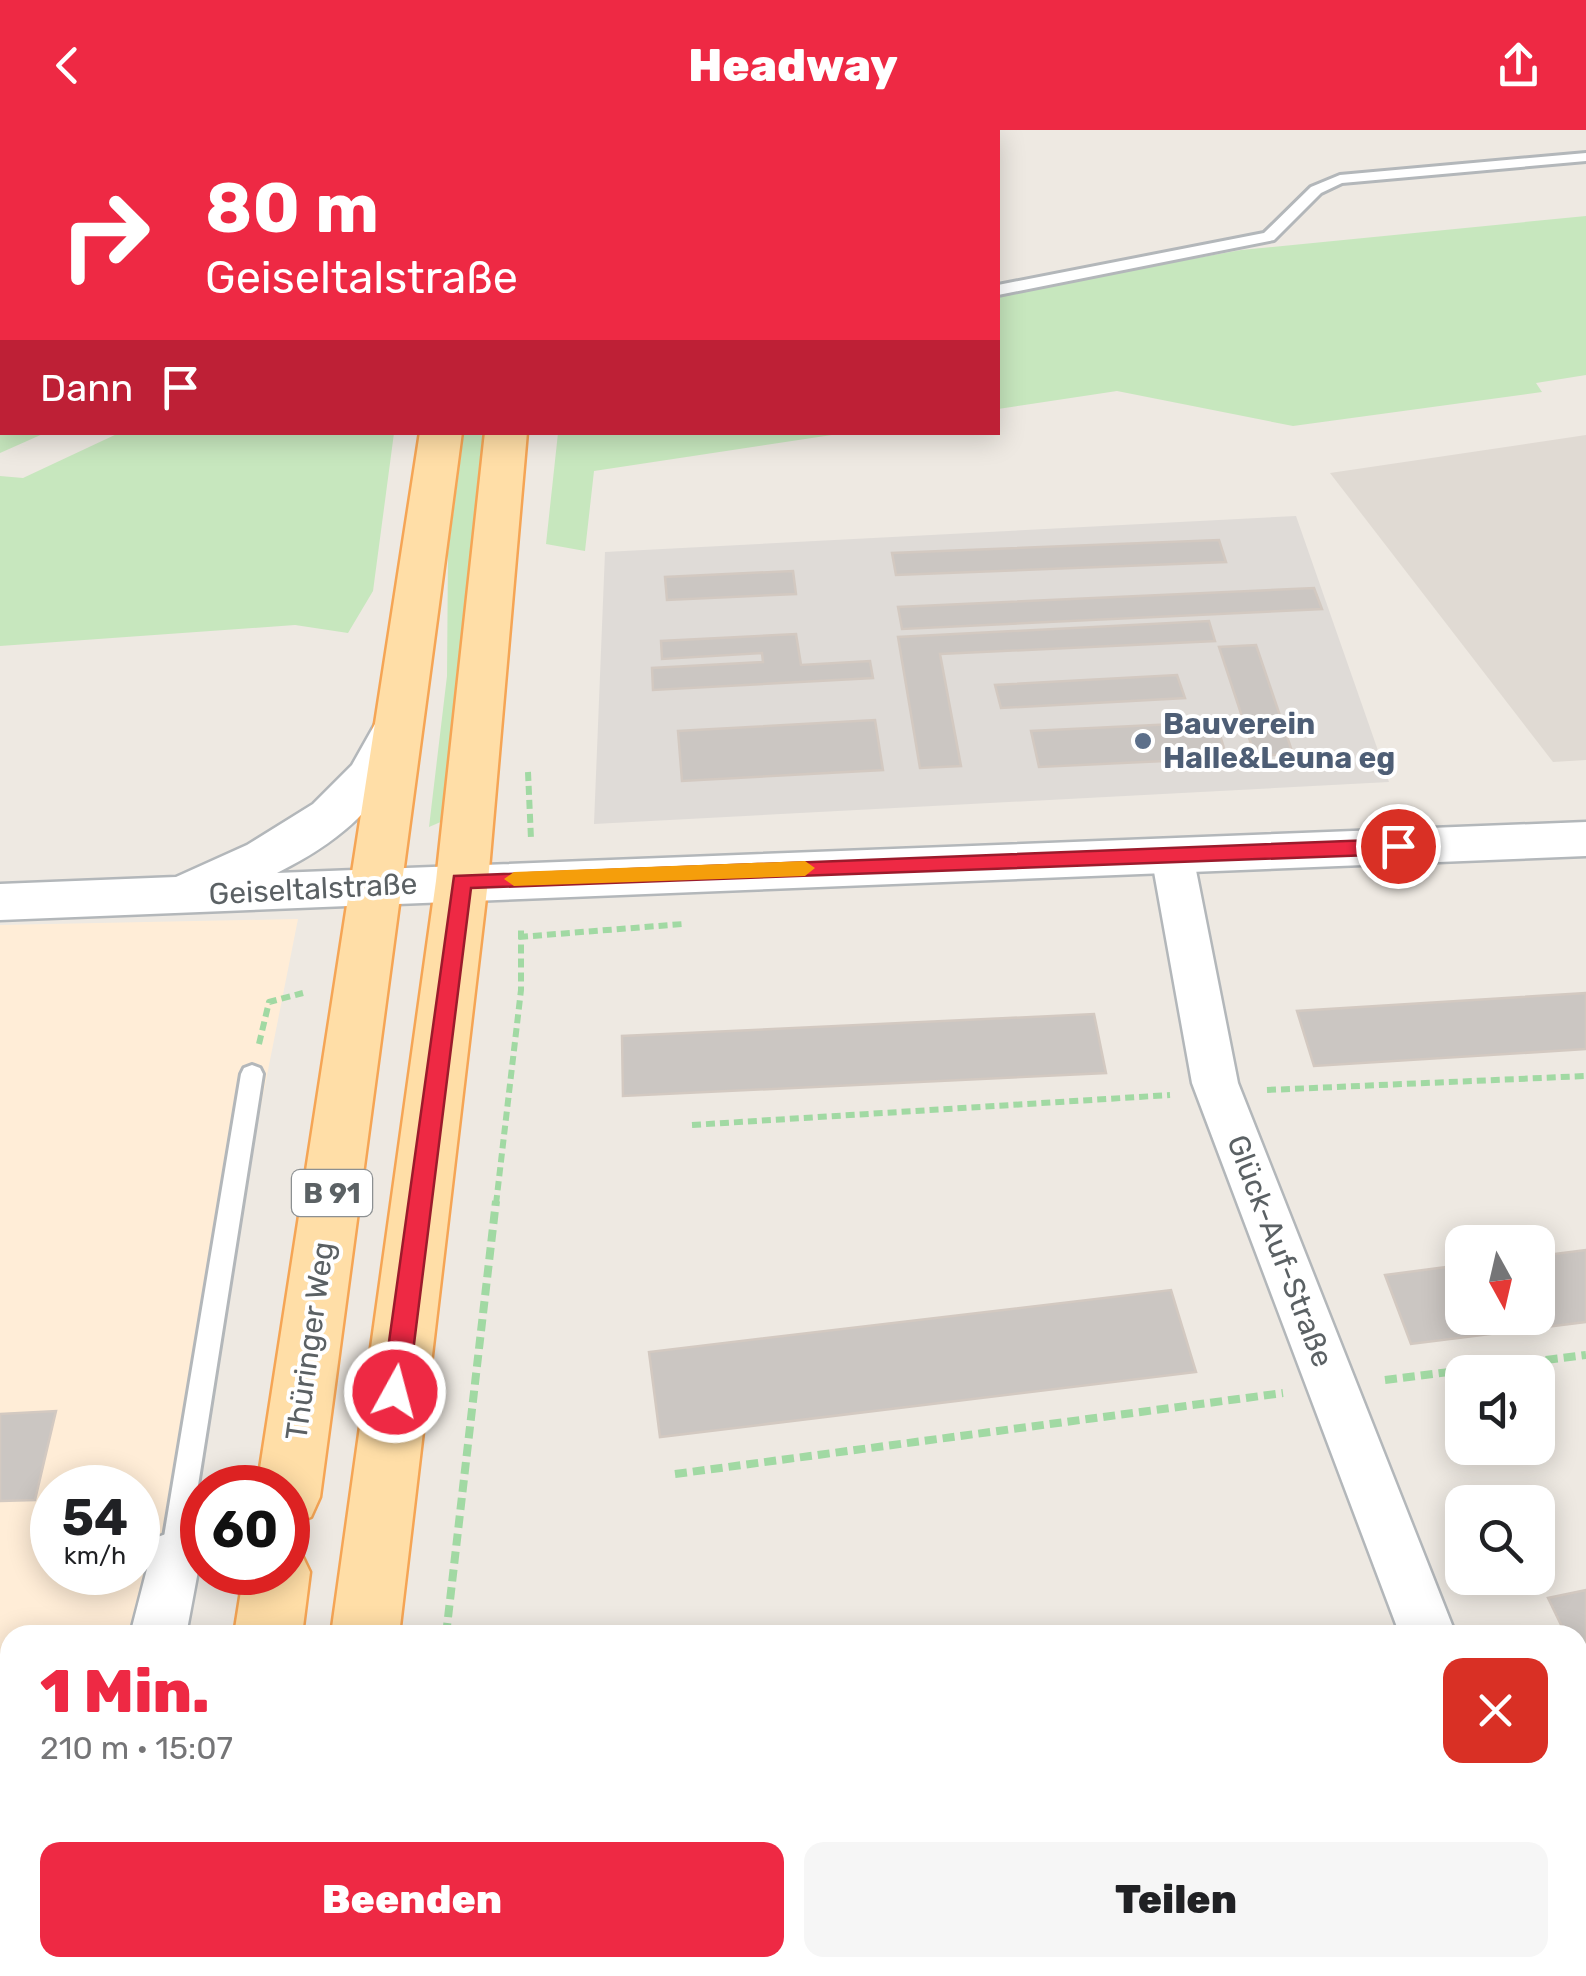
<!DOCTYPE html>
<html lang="de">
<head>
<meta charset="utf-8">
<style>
  :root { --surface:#fff; --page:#f6f6f6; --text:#202124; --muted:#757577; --accent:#ee2944 }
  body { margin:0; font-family:Rubik,sans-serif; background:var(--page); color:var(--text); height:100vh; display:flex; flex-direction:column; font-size:38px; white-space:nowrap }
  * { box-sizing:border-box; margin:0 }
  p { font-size:32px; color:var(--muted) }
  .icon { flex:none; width:55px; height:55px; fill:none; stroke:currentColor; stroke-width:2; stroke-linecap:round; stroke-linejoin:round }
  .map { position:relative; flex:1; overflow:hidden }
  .drawer { position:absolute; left:0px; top:1495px; width:1588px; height:352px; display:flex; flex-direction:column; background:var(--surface); border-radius:30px 30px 0 0; box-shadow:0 5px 25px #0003 }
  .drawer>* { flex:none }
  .guide { position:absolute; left:0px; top:0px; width:1000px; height:305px; box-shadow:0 5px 25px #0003; background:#ee2944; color:#fff; overflow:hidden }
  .needle { width:65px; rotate:172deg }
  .fabs { position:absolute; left:1445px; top:1095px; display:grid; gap:20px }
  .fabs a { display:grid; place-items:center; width:110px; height:110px; border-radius:20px; background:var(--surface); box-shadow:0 5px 25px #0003; font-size:50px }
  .speed { position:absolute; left:30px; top:1335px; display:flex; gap:20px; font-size:50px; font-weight:700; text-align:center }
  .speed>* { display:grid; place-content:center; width:130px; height:130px; border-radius:50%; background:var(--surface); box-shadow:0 5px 25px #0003; line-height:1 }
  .speed small { font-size:25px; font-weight:400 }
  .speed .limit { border:15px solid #d22; background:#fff; color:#111 }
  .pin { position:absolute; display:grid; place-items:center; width:85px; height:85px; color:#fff; margin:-42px; border:5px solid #fff; border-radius:50%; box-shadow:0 2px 10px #0007 }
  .me { position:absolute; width:110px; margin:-55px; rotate:7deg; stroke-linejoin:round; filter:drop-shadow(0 0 8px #0008) }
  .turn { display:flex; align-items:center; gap:35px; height:210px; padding:0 40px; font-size:45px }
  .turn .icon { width:130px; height:130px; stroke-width:2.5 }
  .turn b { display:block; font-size:70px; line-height:85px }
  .then { display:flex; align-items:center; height:95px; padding:0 40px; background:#0003; gap:20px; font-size:38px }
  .round { display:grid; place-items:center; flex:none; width:105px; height:105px; border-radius:20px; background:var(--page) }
  .overview { display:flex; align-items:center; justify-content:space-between; height:170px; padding:0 40px }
  h1 { font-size:60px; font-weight:800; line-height:75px; color:var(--accent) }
  .action { display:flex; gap:20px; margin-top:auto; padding:20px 40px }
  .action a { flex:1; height:115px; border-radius:20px; background:var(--accent); color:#fff; font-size:40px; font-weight:800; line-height:115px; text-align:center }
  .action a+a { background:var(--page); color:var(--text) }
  header { display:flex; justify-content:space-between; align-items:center; height:130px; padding:0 40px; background:var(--accent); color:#fff; font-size:45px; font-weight:800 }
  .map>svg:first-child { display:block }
  .commercial { fill:#ffedd7; fill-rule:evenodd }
  .industrial { fill:#dfdbd7 }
  .education { fill:#e0dad3 }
  .green { fill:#c7e7be }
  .building { fill:#cbc6c2; stroke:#d3c9c1; stroke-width:2.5 }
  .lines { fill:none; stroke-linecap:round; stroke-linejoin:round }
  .service-casing { stroke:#b3b7ba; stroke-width:6 }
  .minor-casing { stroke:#b3b7ba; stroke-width:5 }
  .tertiary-casing { stroke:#b3b7ba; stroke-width:5 }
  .primary-casing { stroke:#f5a555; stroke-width:5 }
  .path-far1 { stroke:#a1d9a3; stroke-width:6; stroke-dasharray:9 5; stroke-linecap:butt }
  .path { stroke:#a1d9a3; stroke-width:8; stroke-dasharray:12 6; stroke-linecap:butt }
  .service { fill:#fff; fill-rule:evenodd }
  .minor { fill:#fff; fill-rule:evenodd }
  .tertiary { fill:#fff; fill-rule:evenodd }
  .primary { fill:#ffdea7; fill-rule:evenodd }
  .route { fill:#ee2944; stroke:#9b1b2c; stroke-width:2.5 }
  .slow { fill:#f59e0b }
  .service-dot { fill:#5c6f8a; stroke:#fff; stroke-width:4 }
  .labels { text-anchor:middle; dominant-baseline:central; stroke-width:8; stroke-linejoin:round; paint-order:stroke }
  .shield { fill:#fff; stroke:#8c9092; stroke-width:2.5 }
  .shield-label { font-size:28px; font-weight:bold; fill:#5b6164 }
  .service-label { font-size:30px; font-weight:bold; fill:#4e5e75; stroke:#fff; text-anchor:start }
  .street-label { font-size:30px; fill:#5b6164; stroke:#fff }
</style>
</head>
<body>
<header><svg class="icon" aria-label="back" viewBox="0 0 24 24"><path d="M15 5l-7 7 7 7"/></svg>Headway<svg class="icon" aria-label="share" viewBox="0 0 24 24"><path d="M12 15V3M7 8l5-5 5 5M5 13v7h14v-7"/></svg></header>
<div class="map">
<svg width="1586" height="1846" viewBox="0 0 1586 1846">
  <rect width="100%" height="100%" fill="#eee9e2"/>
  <path class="commercial" d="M298 789 156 1505H10V1838H63L55 1846H0V795ZM52 1358H138V1442H52Z"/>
  <path class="industrial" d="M1296 386 1389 652 594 694 605 422Z"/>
  <path class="education" d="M1586 305V630L1553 632 1330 343Z"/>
  <path class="green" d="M0 0H414L2 2V302L45 303 0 323Z
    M1586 86V245L1536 253 1542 262 1293 296 1117 261 998 279V164L1241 120Z
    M119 303H394L373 461 348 503 295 495 0 516V346L23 348Z
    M464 303H483L466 461 465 523 443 691 429 697 447 546 448 423Z
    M558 303V302L845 303 594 341 585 421 546 414Z"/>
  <path class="building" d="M1219 410 1226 432 896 445 892 423Z
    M793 441 796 464 667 470 665 447Z
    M1314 458 1322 479 902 499 898 477Z
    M1209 491 1215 511 940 524 961 636 920 638 898 507Z
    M796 504 801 535 870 531 873 548 653 560 652 538 763 532 762 523 662 529 661 511Z
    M1256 515 1293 624 1255 626 1219 517Z
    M1177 545 1185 568 1001 578 995 555Z
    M875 590 883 640 682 651 678 601Z
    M1216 592 1227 628 1039 637 1031 601Z
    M1586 863V919L1314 936 1297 881Z
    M1094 884 1106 943 623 966 622 906Z
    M1586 1120V1192L1411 1214 1385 1145 1462 1135V1188H1538V1126Z
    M1171 1160 1196 1242 660 1307 649 1222Z
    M56 1281 35 1370 0 1371V1284Z
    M1586 1460V1547L1578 1529V1505H1566L1548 1468Z"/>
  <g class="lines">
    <g class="service-casing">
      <path id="service" d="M1586 23V31L1342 53 1321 63 1274 110 998 165V155L1264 103 1311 57 1340 45Z
        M252 935 260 938 263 944 187 1425 184 1434 174 1437 164 1434 161 1425 241 944 244 938Z
        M10 1722V1752L0 1753V1723Z"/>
    </g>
    <g class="minor-casing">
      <path id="minor" d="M1172 711 1187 715 1193 725 1238 953 1456 1505H1400L1192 953 1151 725 1157 715Z
        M174 1401 193 1408 201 1425 186 1505H130L155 1408Z
        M59 1838H119V1846H57Z
        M1152 1838H1222L1219 1846H1148Z"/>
    </g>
    <g class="tertiary-casing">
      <path id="tertiary" d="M396 582 413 587 420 598C381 671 353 705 277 743L1586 692V726L0 790V754L176 747 247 715 313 674 352 635 379 587Z"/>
    </g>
    <g class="primary-casing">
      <path id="primary" d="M473 0H509V2H474Z
        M532 0H568V2H533Z
        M420 302H462L320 1367 311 1387 288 1395V1358H257Z
        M485 302H527L488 751 399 1505H331L436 751Z
        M288 1416 300 1421 310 1442 302 1505H234L244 1442H288Z
        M182 1838H256L255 1846H181Z
        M289 1838H363L362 1846H288Z"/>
    </g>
    <path class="path-far1" d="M528 642 531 709
      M519 807 683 794
      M259 914 269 872 303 863
      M1267 960 1586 946
      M692 995 1170 965
      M496 1074 521 860V796"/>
    <path class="path" d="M1385 1250 1586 1225
      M675 1344 1283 1263
      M446 1505 496 1071
      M1578 1608 1586 1607
      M925 1838 929 1846
      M1077 1838 1081 1846
      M1416 1838 1420 1846
      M404 1846 405 1838"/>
    <use href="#service" class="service"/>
    <use href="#minor" class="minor"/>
    <use href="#tertiary" class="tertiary"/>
    <use href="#primary" class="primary"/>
  </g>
  <path class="route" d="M1398 709 1408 716 1398 724 471 758 408 1262 404 1270H386L382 1262 454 746Z"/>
  <path class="slow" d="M805 731 815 738 805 746 514 756 504 749 514 742Z"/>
  <circle class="service-dot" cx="1143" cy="611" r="10"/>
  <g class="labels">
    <rect class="shield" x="292" y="1040" width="80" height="46" rx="8"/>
    <g class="shield-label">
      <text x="332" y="1063">B 91</text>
    </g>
    <g class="service-label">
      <text x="1163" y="594">Bauverein<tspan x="1163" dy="34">Halle&amp;Leuna eg</tspan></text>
    </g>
    <g class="street-label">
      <text transform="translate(313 759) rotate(-3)">Geiseltalstraße</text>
      <text transform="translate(1280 1121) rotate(69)">Glück-Auf-Straße</text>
      <text transform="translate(310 1211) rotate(-82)">Thüringer Weg</text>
    </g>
  </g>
</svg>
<div class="fabs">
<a><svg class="needle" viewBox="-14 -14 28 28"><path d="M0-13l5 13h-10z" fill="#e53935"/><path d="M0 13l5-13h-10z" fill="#757577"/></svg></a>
<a><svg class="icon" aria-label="sound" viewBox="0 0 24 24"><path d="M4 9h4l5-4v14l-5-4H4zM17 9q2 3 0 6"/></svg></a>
<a><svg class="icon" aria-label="search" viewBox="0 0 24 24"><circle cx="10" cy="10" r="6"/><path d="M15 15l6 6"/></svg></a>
</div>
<div class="speed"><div>54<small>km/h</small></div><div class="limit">60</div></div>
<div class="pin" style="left:1398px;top:716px;background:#d93025"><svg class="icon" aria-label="arrive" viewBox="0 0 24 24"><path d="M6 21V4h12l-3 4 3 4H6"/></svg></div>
<svg class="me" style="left:395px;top:1262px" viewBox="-20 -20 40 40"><circle r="17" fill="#ee2944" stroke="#fff" stroke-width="3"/><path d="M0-11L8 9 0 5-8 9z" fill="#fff"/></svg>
<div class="guide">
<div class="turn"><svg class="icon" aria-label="right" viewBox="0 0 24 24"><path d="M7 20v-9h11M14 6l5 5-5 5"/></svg><div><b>80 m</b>Geiseltalstraße</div></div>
<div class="then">Dann<svg class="icon" aria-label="arrive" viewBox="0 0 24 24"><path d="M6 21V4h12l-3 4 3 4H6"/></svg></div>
</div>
<section class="drawer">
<div class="overview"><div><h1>1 Min.</h1><p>210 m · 15:07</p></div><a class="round" style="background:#d93025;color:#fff"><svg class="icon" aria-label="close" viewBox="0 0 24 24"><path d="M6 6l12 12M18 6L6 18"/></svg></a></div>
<div class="action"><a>Beenden</a><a>Teilen</a></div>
</section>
</div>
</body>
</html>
